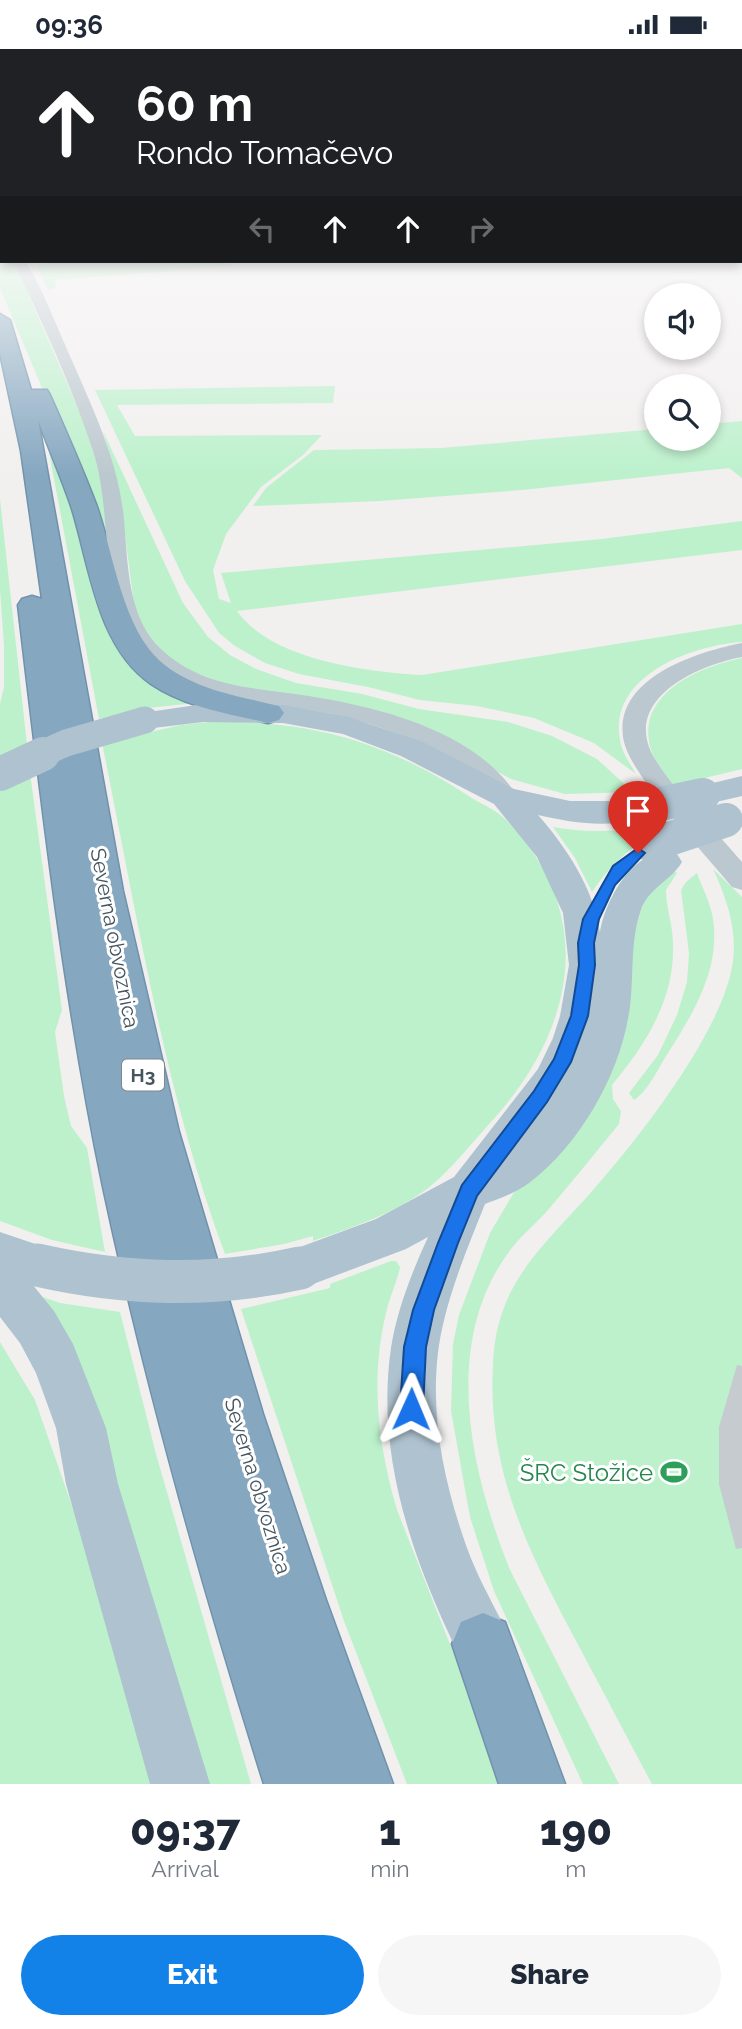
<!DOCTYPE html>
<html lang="en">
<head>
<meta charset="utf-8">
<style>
  :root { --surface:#fff; --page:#f6f6f7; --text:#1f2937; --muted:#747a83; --accent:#1282e9 }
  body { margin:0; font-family:Raleway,sans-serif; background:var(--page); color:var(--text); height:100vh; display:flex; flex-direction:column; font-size:26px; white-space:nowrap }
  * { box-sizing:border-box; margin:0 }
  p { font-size:23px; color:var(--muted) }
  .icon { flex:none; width:38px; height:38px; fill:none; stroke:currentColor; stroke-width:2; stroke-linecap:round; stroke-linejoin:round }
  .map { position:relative; height:1735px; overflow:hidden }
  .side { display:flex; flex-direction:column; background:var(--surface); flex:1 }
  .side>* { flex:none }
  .banner { position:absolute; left:0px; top:0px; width:742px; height:214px; box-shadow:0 4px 10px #0003; background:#202124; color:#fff; overflow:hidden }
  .tools { position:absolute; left:644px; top:234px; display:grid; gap:14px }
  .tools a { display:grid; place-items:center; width:77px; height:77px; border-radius:50%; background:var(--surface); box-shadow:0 4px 10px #0003; font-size:35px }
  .pin { position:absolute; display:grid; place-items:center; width:60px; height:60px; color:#fff; margin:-72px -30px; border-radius:50% 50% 50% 0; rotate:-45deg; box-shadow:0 0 7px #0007 }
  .pin .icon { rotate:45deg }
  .me { position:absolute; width:77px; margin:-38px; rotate:1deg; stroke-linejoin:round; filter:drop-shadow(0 0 5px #0008) }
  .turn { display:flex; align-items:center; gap:24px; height:147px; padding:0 21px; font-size:32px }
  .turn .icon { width:91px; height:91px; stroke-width:2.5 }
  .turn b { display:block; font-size:49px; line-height:60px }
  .lanes { display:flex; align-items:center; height:66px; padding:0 21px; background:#0003; justify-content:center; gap:35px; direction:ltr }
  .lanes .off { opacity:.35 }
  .eta { display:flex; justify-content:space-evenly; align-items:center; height:119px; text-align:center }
  .eta b { font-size:42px; font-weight:800; line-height:49px }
  .action { display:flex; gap:14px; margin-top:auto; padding:14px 21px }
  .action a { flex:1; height:80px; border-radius:42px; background:var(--accent); color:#fff; font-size:28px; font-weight:800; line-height:80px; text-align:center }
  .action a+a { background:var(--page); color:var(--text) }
  .status { display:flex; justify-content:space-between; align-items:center; height:49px; padding:0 35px; background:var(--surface); direction:ltr }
  .status svg { height:19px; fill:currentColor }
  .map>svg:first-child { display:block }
  .green { fill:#bcf1cc }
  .building { fill:#c6cbcf }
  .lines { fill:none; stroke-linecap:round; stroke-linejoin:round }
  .highway-casing { stroke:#7092ac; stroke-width:3 }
  .minor { fill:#bcc8cf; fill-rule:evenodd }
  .major { fill:#aec2cf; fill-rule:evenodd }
  .highway { fill:#85a7c0; fill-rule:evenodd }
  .major-bridge-far2 { stroke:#aec2cf; stroke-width:27 }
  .major-bridge-far1 { stroke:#aec2cf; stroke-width:34 }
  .major-bridge { stroke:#aec2cf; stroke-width:43 }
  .route { fill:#1a73e8; stroke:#114b97; stroke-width:2 }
  .labels { text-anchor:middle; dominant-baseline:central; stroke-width:6; stroke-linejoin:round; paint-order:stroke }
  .shield { fill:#fff; stroke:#7e888e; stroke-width:2 }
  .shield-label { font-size:19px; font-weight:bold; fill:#46555e }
  .street-label { font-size:21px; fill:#46555e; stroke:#fff }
  .near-leisure-label { font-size:24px; fill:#27864d; stroke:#fff; text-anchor:end }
</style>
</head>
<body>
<div class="status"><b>09:36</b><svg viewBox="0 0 49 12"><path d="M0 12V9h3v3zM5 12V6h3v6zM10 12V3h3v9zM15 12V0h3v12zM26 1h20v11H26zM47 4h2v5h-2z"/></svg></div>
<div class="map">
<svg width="742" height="1735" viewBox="0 0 742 1735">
  <rect width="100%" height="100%" fill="#f2efef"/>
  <path class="green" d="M7 212 15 215 89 384 100 420 109 498 0 239V213Z
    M49 212H220L234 217 55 231 56 239 48 241 36 216 48 214Z
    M335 337 333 354 117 356 135 387 322 386 303 406 261 438 226 485 213 521 219 550 231 554 221 524 602 490 742 472V501L237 562C271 611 367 623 422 626L742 575V593C692 596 608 627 620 691 622 704 630 714 636 725L594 694 534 669 477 657 420 651 368 638 299 625 265 614 235 597 219 584 185 532 95 341Z
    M742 372V429L729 419 522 441 380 452 253 457 266 439 314 401 441 399 656 380V390H709V375Z
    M103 382 183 554 208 588 230 606 256 620 296 634 362 645 419 660 508 673 552 687 597 710 633 743 565 745 511 730 440 691 247 643 178 617 154 596 136 572 120 445Z
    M46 387 93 506 196 654 148 659 99 670Z
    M0 450 27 696 0 710V655L4 638V596L0 541Z
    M742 609V720L672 737C665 726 656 716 652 704 632 646 698 618 742 609Z
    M209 673C307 671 382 691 464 744 478 754 497 760 508 773 600 869 573 984 490 1074 471 1095 453 1118 432 1136 398 1163 354 1178 313 1192V1187L284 1195 225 1205C164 1041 137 865 102 694L181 676Z
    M30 724 62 961 55 983 64 1047 71 1077 87 1099 105 1203 52 1191 0 1172V741Z
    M553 778C582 783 607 783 636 779L646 790C622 805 608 820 592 843L575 809Z
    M713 820 742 848V1735H652C626 1687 601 1638 575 1590 527 1499 487 1421 493 1315 496 1233 544 1197 593 1141 639 1089 724 981 733 912 737 880 727 850 713 820Z
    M673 821 677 824 666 841C666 859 673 876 673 895 675 950 646 995 612 1036L613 1050 621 1062 619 1075C595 1104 572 1133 548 1161 535 1176 519 1188 508 1204 441 1297 471 1424 510 1521L619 1735H583L494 1542 470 1468 451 1362 453 1295 459 1266 490 1184 516 1140 623 917 646 846Z
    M697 824C702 838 709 851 712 865 723 917 693 965 666 1007 658 1020 648 1042 634 1051L629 1044 658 1006 677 966 687 933 689 904 681 841 686 833Z
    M391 1212H396L400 1218C397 1234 389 1249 386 1264 370 1331 378 1396 397 1461L505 1735H407L344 1572 241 1260 330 1239V1235Z
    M40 1247 60 1254 120 1263 156 1405 251 1735H205Z
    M0 1293 35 1351 94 1520 153 1735H0Z"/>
  <path class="building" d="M737 1316 742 1317V1499L736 1500 719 1435V1378Z"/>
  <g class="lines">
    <g class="highway-casing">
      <path id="highway" d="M0 265 10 271 31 341H47L50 346C66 382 82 418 96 455 113 502 122 578 160 612 193 641 239 647 279 657L284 664 279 671 268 674C229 665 185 658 151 635 96 597 90 516 71 457 61 428 49 400 38 371L123 842 179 1083 263 1365 326 1551 393 1735H264C202 1538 146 1340 103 1138 63 946 41 751 18 556L22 550 32 547 42 550 21 402 0 304Z
        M483 1564 505 1573 565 1735H499L452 1595 461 1573Z"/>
    </g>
    <path class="minor" d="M0 184 2 185V194L0 193Z
      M13 212H25L33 225C48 254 60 285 74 316 96 367 119 415 124 471 128 513 127 569 161 600 202 639 257 639 309 647 382 659 476 682 518 748L514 754C507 756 500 757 494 752 488 746 484 737 477 732 452 709 422 694 390 682 364 672 336 665 308 661 265 654 219 653 179 634 87 590 119 481 93 402 72 337 42 273 13 212Z
      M742 594V608C693 617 616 654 658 715 680 748 716 782 742 813V841L732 838C707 807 632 728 624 693 610 630 696 603 742 594Z"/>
    <path class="major" d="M203 655 283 656 349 668 423 693 514 740 570 752H623L634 755 639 763 634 771C603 779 569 773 538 766 567 799 594 840 600 884 605 850 637 793 677 805L682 813C671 832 648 839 641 861 630 891 634 925 630 957 622 1022 581 1095 529 1134 516 1144 500 1149 485 1155 467 1200 447 1247 439 1296 429 1364 444 1435 467 1499 481 1538 504 1572 519 1610L511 1630 491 1638 471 1630C419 1528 374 1415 391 1299 397 1261 412 1223 428 1188L406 1200 300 1240 284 1234 277 1219 284 1204 376 1170 454 1128 538 1020 553 989 560 967 569 916 563 864 537 808 494 755 401 707 343 685 283 674 203 673 145 680 135 677 130 671 135 665Z
      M742 727V747L703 756 692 753 687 746 692 739Z
      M0 1183 53 1201 60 1216 53 1231 37 1237 32 1235 54 1262 73 1295 106 1379 118 1435 210 1735H150L66 1435 56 1379 36 1324 20 1294 0 1268Z"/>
    <use href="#highway" class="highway"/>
    <path class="major-bridge-far2" d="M39 706 66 694 145 671"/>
    <path class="major-bridge-far1" d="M0 725 43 705
      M623 763 703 746
      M651 796 726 771"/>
    <path class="major-bridge" d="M37 1216C126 1236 211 1239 300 1219"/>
  </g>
  <linearGradient id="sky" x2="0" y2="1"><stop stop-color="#81c7eb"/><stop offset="0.43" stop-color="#f9f8f8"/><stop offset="1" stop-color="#f9f8f8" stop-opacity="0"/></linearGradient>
  <rect width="742" height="427" fill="url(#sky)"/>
  <path class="route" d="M638 799 645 804 615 836 599 870 594 894 595 916 588 967 571 1013 547 1053 477 1147 458 1194 434 1261 426 1298 423 1360 419 1368 411 1371 404 1368 400 1360 404 1298 413 1261 438 1194 462 1136 534 1042 554 1010 571 967 579 916 578 894 583 870 613 817Z"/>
  <defs>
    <g id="stadium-bare" transform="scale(2.1)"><path d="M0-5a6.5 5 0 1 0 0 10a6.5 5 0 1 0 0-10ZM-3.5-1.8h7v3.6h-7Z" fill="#2e9e5b" stroke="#fff" stroke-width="2.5" paint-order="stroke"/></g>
  </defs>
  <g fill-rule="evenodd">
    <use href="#stadium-bare" x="674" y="1423"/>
  </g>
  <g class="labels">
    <rect class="shield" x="122" y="1010.5" width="42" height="31" rx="5"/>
    <g class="shield-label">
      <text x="143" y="1026">H3</text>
    </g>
    <g class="street-label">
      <text transform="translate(115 889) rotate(79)">Severna obvoznica</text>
      <text transform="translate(258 1437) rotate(73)">Severna obvoznica</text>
    </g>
    <g class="near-leisure-label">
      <text x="653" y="1423">ŠRC Stožice</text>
    </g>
  </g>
</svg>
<div class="tools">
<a><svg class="icon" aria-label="sound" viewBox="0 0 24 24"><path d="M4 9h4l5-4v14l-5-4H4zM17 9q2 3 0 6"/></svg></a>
<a><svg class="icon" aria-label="search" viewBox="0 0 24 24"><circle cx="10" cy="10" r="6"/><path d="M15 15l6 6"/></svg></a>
</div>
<div class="pin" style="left:638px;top:804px;background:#d93025"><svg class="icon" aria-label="arrive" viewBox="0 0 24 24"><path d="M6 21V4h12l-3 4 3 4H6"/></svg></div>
<svg class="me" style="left:411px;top:1360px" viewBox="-20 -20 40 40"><path d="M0-17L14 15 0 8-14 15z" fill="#1a73e8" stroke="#fff" stroke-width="4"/></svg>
<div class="banner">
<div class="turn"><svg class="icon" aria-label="ahead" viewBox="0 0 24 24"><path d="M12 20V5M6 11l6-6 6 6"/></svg><div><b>60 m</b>Rondo Tomačevo</div></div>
<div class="lanes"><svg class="icon off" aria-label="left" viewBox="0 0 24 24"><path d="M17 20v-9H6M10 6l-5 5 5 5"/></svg><svg class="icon" aria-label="ahead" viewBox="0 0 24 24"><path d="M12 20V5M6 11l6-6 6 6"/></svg><svg class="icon" aria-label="ahead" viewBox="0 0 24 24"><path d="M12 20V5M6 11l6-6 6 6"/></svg><svg class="icon off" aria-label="right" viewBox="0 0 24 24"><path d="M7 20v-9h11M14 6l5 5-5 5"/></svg></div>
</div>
</div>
<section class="side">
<div class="eta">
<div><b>09:37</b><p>Arrival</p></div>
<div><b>1</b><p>min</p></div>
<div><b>190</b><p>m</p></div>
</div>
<div class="action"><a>Exit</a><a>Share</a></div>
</section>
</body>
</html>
